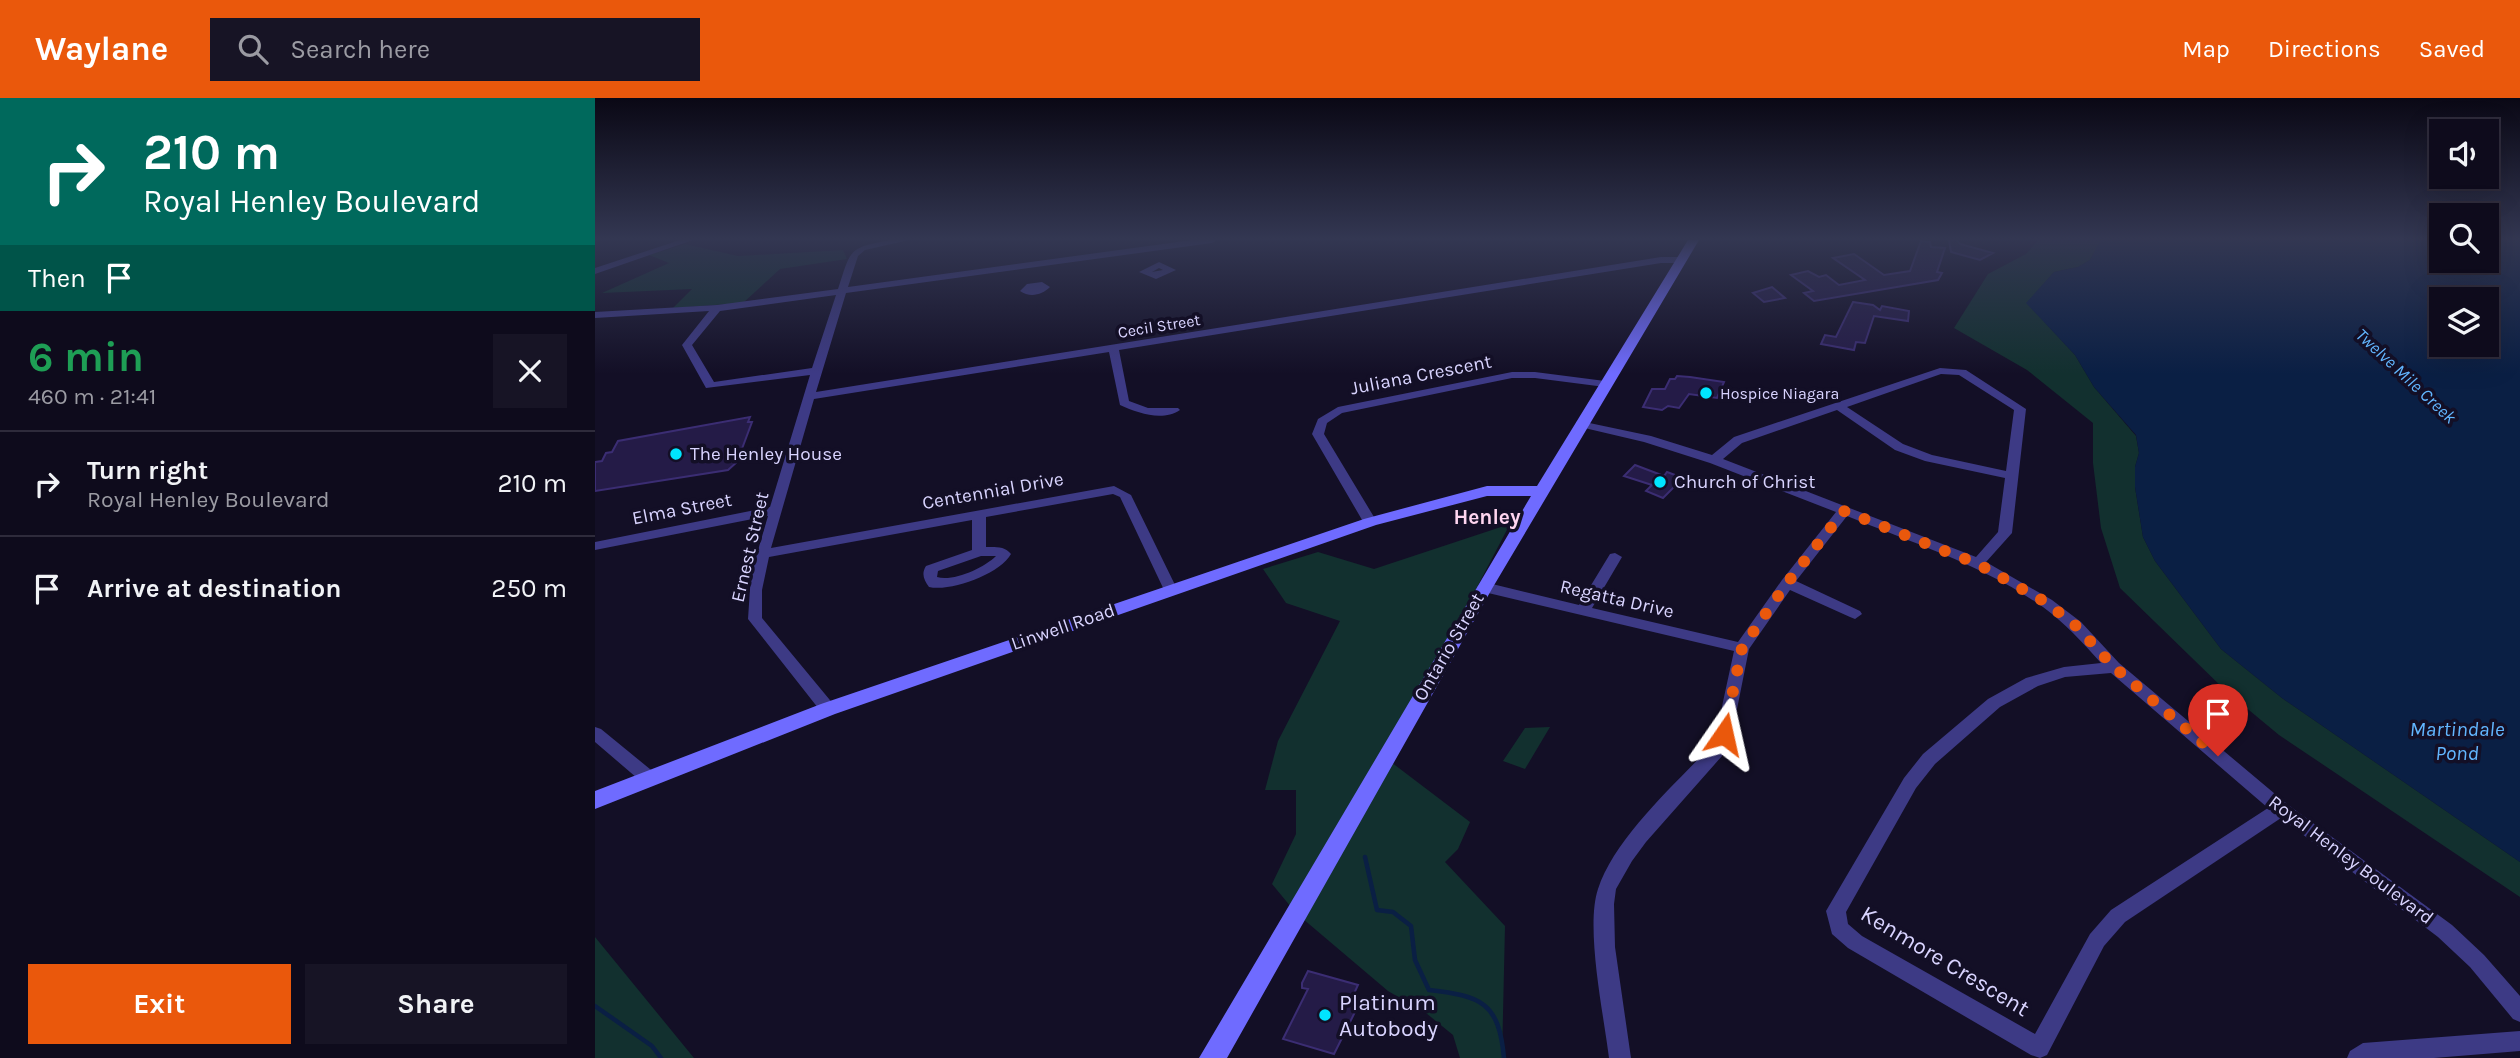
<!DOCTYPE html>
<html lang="en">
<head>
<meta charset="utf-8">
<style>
  :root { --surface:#0e0b1c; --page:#171425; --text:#f1f3f6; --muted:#9b9ba3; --line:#2e2b3b; --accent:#ea580c }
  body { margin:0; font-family:Karla,sans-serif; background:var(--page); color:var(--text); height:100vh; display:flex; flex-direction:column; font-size:26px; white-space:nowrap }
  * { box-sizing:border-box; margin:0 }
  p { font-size:23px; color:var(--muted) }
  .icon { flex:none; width:38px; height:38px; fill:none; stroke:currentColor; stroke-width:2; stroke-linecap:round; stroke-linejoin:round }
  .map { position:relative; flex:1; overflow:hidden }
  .drawer { display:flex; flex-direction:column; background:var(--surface); width:595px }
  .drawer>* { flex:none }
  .guide { background:#00695c; color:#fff; overflow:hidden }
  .controls { position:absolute; left:1834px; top:21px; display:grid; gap:14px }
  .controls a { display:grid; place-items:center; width:70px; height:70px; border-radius:0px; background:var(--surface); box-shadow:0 7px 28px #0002,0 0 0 2px var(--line); font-size:35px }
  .pin { position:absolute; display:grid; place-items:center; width:60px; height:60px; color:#fff; margin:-72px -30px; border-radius:50% 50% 50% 0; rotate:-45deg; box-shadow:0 0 7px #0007 }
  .pin .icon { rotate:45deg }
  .me { position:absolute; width:77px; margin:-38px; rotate:11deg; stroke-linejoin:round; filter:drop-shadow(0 0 5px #0008) }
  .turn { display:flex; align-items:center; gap:24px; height:147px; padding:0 28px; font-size:32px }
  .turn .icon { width:91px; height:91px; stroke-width:2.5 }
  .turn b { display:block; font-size:49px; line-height:60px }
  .then { display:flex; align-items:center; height:66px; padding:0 28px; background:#0003; gap:14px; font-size:26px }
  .round { display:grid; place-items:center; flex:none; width:74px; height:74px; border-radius:0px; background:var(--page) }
  .summary { display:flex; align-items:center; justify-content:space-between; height:119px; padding:0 28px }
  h1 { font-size:42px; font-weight:700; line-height:52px; color:#1e9e55 }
  .button { display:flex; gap:14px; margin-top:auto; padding:14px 28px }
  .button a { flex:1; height:80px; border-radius:0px; background:var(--accent); color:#fff; font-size:28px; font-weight:700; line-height:80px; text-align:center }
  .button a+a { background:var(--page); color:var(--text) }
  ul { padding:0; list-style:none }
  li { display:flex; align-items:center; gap:21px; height:105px; padding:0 28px; border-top:2px solid var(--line) }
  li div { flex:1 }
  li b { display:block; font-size:26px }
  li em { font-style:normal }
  header { display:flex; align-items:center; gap:42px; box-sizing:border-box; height:98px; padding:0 35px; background:var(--accent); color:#fff }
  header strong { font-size:33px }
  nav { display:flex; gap:38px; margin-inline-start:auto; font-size:24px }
  .search { width:490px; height:63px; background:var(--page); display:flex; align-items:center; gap:18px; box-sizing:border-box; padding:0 24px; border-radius:0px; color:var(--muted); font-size:26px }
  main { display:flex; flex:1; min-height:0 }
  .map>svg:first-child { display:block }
  .green { fill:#12302f }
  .water { fill:#0a1f44; fill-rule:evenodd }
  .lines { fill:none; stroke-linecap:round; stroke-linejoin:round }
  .stream { stroke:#0a1f44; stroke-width:4.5 }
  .building { fill:#241b47; stroke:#3b2d73; stroke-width:2 }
  .street { fill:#3d3a85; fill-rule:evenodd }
  .secondary { fill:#6f6bff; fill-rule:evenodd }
  .route { stroke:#ea580c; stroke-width:12; stroke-dasharray:0 21.6 }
  .poi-dot { fill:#00e5ff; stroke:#130f26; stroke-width:2.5 }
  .labels { text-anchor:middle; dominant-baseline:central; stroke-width:7; stroke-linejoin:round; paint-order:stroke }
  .far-street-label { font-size:16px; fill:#d9d4ff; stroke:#130f26 }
  .far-poi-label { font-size:16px; fill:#d9d4ff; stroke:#130f26; text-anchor:start }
  .far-water-label { font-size:18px; font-style:italic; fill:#62b6ff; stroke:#130f26 }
  .street-label { font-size:19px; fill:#d9d4ff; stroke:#130f26 }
  .poi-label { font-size:19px; fill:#d9d4ff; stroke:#130f26; text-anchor:start }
  .neighbourhood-label { font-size:21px; font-weight:bold; fill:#ffd6f0; stroke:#130f26 }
  .water-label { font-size:21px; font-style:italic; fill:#62b6ff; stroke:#130f26 }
  .near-street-label { font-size:23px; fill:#d9d4ff; stroke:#130f26 }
  .near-poi-label { font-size:23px; fill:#d9d4ff; stroke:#130f26; text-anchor:start }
</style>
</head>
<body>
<header>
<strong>Waylane</strong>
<div class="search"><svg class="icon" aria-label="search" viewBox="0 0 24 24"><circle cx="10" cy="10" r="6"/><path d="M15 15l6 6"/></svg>Search here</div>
<nav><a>Map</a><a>Directions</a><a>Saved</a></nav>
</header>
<main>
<section class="drawer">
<div class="guide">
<div class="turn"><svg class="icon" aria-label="right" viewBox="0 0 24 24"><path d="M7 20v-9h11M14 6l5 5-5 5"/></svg><div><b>210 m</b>Royal Henley Boulevard</div></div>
<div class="then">Then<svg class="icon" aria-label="arrive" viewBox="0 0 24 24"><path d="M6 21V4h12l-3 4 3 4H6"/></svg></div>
</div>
<div class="summary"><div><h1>6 min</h1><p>460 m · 21:41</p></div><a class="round"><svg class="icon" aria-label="close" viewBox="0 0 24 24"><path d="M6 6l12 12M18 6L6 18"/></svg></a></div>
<ul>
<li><svg class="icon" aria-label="right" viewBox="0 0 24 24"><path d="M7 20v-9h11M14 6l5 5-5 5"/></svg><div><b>Turn right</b><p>Royal Henley Boulevard</p></div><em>210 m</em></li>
<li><svg class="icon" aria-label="arrive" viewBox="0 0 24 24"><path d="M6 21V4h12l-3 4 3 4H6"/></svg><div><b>Arrive at destination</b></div><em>250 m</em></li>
</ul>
<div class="button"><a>Exit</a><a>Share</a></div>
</section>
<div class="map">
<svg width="1925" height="960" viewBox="0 0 1925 960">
  <rect width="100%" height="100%" fill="#130f26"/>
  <path class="green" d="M1443 142H1506L1495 162 1483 169 1459 174 1432 205 1480 257 1499 289 1541 338 1544 355 1540 369V389L1548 439 1560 463 1626 551 1687 600 1925 764V799L1684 637 1631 593 1525 490 1506 430 1498 365V325L1432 272 1359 230 1393 176 1431 156Z
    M90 146 143 158 248 152 252 161 185 171 148 205 78 210 97 191 7 195 74 165 54 157Z
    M915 426 792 661 875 724 863 751 850 764 910 828 907 960H865L858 937 831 915 793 893 701 815 677 786 701 736V692H670L683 643 745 523 691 505 668 471 723 454 779 471Z
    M955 629 930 671 908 663 930 630Z
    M0 839 99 960H0Z"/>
  <path class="water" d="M1506 142H1846V163H1892V142H1925V764L1687 600 1626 551 1560 463 1548 439 1540 389V369L1544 355 1541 337 1499 289 1480 257 1431 205 1459 174 1483 169 1495 162ZM1846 201H1892V247H1846Z"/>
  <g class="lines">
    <path class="stream" d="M770 759 782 812 798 814 816 828 820 862 834 892C886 898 904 904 909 960
      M0 908 57 948 66 960"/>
  </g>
  <path class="building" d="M1354 142H1362L1365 146 1398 155 1385 162 1356 154Z
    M1326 143 1335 144 1336 149 1350 150 1342 174 1347 175 1343 182 1219 203 1209 195 1218 193 1196 177 1213 173 1224 179 1231 177 1244 187 1270 182 1238 160 1259 156 1289 177 1315 173Z
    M1177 189 1190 200 1169 204 1158 195Z
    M1258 204 1278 207 1285 212 1287 208 1314 213 1313 223 1279 218 1270 245 1261 244 1259 252 1226 246 1230 237 1241 239Z
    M1082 278 1095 279 1129 284 1122 300 1094 296 1084 310 1073 308 1067 312 1048 309 1057 291H1070L1075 281H1080Z
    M155 319 153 324H157L142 364 133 372 0 393V364L7 363 11 355 17 354 23 343Z
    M1040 367 1069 378 1072 374 1088 380 1068 400 1051 393 1057 387 1029 378Z
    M713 873 763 887 757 900 766 902 739 956 688 941 713 891 707 890V885Z"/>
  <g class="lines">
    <path class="street" d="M85 142H98L0 176V170Z
      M295 142H314L270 152 263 158 253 189 597 142H621L617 145 251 195 221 294 1066 159H1086L1091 162 1086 165H1066L524 252 534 303 553 310H583L585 312C567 324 543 315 525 307L514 254 219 301 176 450 519 388 536 397 582 491 575 496 570 494 525 399 518 396 391 419V449C400 449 410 448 416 456 405 476 356 494 334 489 329 482 326 476 331 468L377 452V422L174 459 167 492V520L239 607 241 611 239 615H227L153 521 156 476 173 418 0 452V444L175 409 215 277 111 290 87 247 114 213 0 220V214L122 207 243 191C256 151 253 150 295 142ZM241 197 217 270 119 284 97 247 125 213ZM386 458H401C389 470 358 484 342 479L343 473Z
      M564 164 581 172 561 181 544 174ZM564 170 568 172 557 174Z
      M447 184 455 189C447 197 435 200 425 193L432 186Z
      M1345 270 1371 272 1431 311 1417 435 1391 464 1457 502 1486 524 1524 565 1692 706 1857 827 1889 857 1925 898V924L1918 921 1875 869 1843 839 1686 720 1530 824 1509 848 1452 957 1445 960 1436 957 1253 850 1237 836 1231 813 1309 680 1328 656 1393 601 1431 580 1469 569 1506 565C1488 545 1470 525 1448 509 1388 467 1318 445 1252 418L1201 483 1265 513 1267 516 1260 521 1255 519 1195 492 1154 551 1137 636 1127 658 1051 744 1037 763 1021 791 1019 806 1020 849 1036 960H1014C1009 918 990 830 1003 791 1019 741 1079 687 1115 649L1121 636 1139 553 889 494 882 489 889 484 984 507 1015 456 1020 455 1027 459 997 510 1143 544 1187 482 1241 414 1115 365 1049 344 981 328V324L985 323 1056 338 1117 357 1139 339ZM1346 276 1364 277 1419 312 1411 373 1337 357 1308 346 1252 309ZM1242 312 1300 352 1330 363 1410 380 1403 434 1381 459 1128 361 1147 345ZM1516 575 1673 710 1516 812 1495 836 1440 936 1267 838 1253 826 1251 814 1321 690 1340 666 1405 609 1443 588 1470 579Z
      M917 274H940L1010 283 1015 286 1010 289 940 280H917L747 315 732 325 729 336 782 424 775 428 770 427 717 336 723 321 743 309Z
      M0 629 6 631 61 676 64 681 61 686 55 688 49 686 0 644Z
      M1925 933V953L1839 960H1752L1755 953 1768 945Z"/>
    <path class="secondary" d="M1093 142H1104L898 489 632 960H604L936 398H892L781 427 240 616 0 711V693L226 606 769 421 892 388H942Z"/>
  </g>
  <linearGradient id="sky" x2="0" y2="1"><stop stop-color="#0a0815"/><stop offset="0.51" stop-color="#333752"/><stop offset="1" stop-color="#333752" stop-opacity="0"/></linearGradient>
  <rect width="1925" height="276" fill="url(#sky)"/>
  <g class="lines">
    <path class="route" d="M1129 636 1147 550 1192 485 1249 413 1383 466 1452 505 1481 528 1519 569 1623 658"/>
  </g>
  <g class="poi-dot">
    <circle cx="1111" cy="295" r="7"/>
    <circle cx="81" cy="356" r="7"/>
    <circle cx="1065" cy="384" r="7"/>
    <circle cx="730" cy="917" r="7"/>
  </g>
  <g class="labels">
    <g class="far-street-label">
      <text transform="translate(564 228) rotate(-9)">Cecil Street</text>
    </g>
    <g class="far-poi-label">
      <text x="1125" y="295">Hospice Niagara</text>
    </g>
    <g class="far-water-label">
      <text transform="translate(1811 278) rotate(43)">Twelve Mile Creek</text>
    </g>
    <g class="street-label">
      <text transform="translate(826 277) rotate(-11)">Juliana Crescent</text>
      <text transform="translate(398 393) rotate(-10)">Centennial Drive</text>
      <text transform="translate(87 411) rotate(-11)">Elma Street</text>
      <text transform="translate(155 449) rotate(-77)">Ernest Street</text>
      <text transform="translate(1022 501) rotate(13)">Regatta Drive</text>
      <text transform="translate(468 529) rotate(-19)">Linwell Road</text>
      <text transform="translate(854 549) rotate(-60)">Ontario Street</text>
      <text transform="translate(1756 762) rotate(37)">Royal Henley Boulevard</text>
    </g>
    <g class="poi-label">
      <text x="95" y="356">The Henley House</text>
      <text x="1079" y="384">Church of Christ</text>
    </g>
    <g class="neighbourhood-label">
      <text x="892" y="419">Henley</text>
    </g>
    <g class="water-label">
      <text x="1862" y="631">Martindale<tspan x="1862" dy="24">Pond</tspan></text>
    </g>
    <g class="near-street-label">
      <text transform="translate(1350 863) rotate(31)">Kenmore Crescent</text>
    </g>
    <g class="near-poi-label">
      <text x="744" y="904">Platinum<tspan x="744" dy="26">Autobody</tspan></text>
    </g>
  </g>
</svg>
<div class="controls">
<a><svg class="icon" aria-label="sound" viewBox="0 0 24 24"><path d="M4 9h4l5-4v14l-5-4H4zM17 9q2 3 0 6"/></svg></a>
<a><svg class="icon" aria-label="search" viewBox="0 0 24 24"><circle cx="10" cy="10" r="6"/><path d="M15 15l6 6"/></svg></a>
<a><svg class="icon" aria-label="layers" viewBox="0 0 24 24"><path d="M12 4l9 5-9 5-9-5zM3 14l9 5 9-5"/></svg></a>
</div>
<div class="pin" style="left:1623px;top:658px;background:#d93025"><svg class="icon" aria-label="arrive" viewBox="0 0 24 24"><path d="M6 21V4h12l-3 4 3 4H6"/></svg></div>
<svg class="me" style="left:1129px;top:636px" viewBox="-20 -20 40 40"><path d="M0-17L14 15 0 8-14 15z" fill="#ea580c" stroke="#fff" stroke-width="4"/></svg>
</div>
</main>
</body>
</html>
